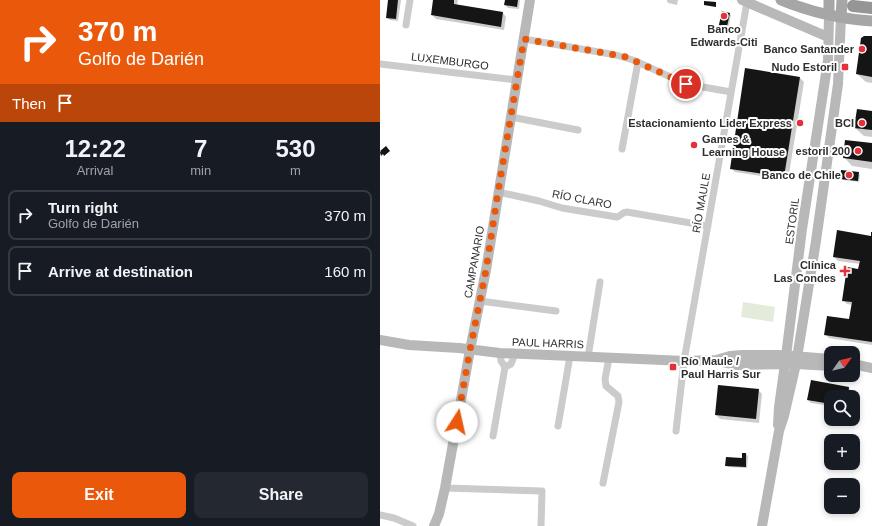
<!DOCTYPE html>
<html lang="en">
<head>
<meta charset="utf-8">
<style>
  :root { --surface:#171b24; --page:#242831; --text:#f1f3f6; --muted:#9ea1a6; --line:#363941; --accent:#ea580c }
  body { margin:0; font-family:Helvetica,sans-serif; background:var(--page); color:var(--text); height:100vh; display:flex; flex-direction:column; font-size:15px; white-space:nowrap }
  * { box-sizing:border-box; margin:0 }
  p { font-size:13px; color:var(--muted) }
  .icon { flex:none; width:22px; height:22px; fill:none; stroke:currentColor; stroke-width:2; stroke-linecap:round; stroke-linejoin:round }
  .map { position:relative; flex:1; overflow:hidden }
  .drawer { display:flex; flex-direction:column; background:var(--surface); width:380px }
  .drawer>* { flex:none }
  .banner { background:#ea580c; color:#fff; overflow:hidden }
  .needle { width:26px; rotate:56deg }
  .controls { position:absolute; left:444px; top:346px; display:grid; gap:8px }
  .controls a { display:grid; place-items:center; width:36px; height:36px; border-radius:8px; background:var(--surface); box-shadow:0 2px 6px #0003; font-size:20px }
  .pin { position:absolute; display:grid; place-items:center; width:34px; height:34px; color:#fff; margin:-17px; border:2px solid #fff; border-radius:50%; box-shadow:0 1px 4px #0007 }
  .me { position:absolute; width:44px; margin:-22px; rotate:10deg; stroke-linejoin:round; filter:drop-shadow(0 0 3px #0008) }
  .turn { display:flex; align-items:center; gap:14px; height:84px; padding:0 12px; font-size:18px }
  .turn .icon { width:52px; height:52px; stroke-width:2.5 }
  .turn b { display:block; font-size:28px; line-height:34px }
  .then { display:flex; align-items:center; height:38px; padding:0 12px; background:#0003; gap:8px; font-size:15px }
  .eta { display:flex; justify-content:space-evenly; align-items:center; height:68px; text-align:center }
  .eta b { font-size:24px; font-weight:600; line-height:28px }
  .cta { display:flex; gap:8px; margin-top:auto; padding:8px 12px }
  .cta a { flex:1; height:46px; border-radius:8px; background:var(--accent); color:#fff; font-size:16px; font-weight:600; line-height:46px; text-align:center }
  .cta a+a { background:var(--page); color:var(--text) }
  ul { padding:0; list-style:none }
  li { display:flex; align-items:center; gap:12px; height:50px; margin:0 8px 6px; padding:0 4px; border:2px solid var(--line); border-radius:8px }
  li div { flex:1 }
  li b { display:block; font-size:15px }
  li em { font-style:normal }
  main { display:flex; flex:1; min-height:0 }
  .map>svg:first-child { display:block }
  .green { fill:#e3ebdb }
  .shadow { fill:#0003 }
  .building { fill:#151515 }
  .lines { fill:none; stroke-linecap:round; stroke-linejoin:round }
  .street { stroke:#cbcbcb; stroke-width:7 }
  .secondary { stroke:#b8b8b8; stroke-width:10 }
  .primary { stroke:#a6a6a6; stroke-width:11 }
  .highway { stroke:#959595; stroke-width:12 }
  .route { stroke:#ea580c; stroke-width:7; stroke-dasharray:0 12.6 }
  .poi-dot { fill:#e43039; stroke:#fff; stroke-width:1.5 }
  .labels { text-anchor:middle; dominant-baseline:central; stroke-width:4; stroke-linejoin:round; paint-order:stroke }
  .poi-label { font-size:11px; font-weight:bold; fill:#2e2e2e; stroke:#fff; text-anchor:end }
  .street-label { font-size:11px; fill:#2e2e2e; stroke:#fff }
</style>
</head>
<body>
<main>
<section class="drawer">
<div class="banner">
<div class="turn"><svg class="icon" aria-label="right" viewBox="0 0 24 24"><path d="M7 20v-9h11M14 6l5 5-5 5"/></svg><div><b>370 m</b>Golfo de Darién</div></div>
<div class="then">Then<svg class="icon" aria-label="arrive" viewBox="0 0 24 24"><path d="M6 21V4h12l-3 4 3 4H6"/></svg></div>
</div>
<div class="eta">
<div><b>12:22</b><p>Arrival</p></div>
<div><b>7</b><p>min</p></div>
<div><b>530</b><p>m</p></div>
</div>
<ul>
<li><svg class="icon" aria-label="right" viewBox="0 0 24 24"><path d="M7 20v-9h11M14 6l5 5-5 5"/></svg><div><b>Turn right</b><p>Golfo de Darién</p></div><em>370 m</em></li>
<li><svg class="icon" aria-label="arrive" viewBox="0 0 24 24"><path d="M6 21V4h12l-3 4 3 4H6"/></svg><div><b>Arrive at destination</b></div><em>160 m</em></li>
</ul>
<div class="cta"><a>Exit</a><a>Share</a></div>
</section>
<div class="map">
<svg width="492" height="526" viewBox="0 0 492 526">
  <rect width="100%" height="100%" fill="#fff"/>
  <path class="green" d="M363 302 395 307 393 322 361 317Z"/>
  <path class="shadow" d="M9 0H21L18 21 10 20 7 18Z
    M54 0H78L77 5 123 13 126 17 124 30 56 19 52 15Z
    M126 0H140L139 9 128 8 125 5Z
    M287 0H298L297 5 288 3 287 1Z
    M349 13 351 15 348 30 340 28Z
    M492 37V83L486 82 477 74Z
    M420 78 424 82 408 180 355 172 351 168Z
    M492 112V137L484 136 475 128Z
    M492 144V169L472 166 464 157Z
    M478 173 480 175 479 182 463 180 461 178Z
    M492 233V345L449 338 446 335 470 321 473 305 467 304 463 300 479 270 480 264 458 261 454 257 491 237Z
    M469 388 471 391 470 397H451V406L431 403 428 400Z
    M378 390 382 394 379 423 340 419 336 415Z
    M366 454 368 456 367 468 348 467 346 465 363 459Z"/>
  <path class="building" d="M8 0H18L16 19 6 18Z
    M53 0H74V4L123 12 121 27 51 15Z
    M125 0H138L137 7 124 5Z
    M324 1 336 2V7L324 5Z
    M342 11 350 13 346 31 338 29Z
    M484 36H492V77L476 74 481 38Z
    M365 68 420 77 404 177 350 169Z
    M477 109 492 111V130L474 128Z
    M465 140 492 143V162L463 158Z
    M6 146 10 151 4 156 3 154 1 156 0 152H1L0 151Z
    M461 170 479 172 478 181 460 179Z
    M457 230 491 236V232H492V342L444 335 447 316 469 319 472 302 462 301 467 267 478 269 480 261 453 257Z
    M431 380 469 387 468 397H451V404L427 400Z
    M338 385 379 389 376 419 335 415Z
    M362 453H366V467L345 466 346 457 362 458Z"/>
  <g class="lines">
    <path class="street" d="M26 25 30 0
      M144 39 236 55 253 60 306 84 351 92
      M0 64 137 80
      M131 117 198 130
      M242 149 258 62
      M118 192 159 201 182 208 237 217C241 216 242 212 247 212L328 226
      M100 301 176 311
      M120 353 121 361 125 367 131 364 135 354
      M208 357 220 282
      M178 426 190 356
      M296 431 304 361 367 2
      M113 436 125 367
      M223 483 239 402 238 396 226 386 225 379 229 358
      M65 488 162 491 161 526
      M0 515 14 518 33 526"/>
    <path class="secondary" d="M362 0 448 37
      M0 340 29 345 79 348 120 353 260 359 304 361 336 360 350 356 362 355H399L451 359
      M338 361 357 365 416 364 451 366
      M473 364 492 368
      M398 425 399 407 405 364 422 229 445 80 448 60 449 15
      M54 526 59 514 65 488 90 350 106 270 150 0
      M382 526 399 431 404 416 416 364 436 241 458 84 461 17"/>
    <path class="primary" d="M401 0C430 12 461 19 492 21
      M449 15V0
      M461 17 462 0"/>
    <path class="highway" d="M473 6 492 8"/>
  </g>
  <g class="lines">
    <path class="route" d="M77 422 90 350 106 270 118 192 144 39 236 55 246 57 306 84"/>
  </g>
  <g class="poi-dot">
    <circle cx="344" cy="16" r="4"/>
    <circle cx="482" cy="49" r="4"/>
    <rect x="461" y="63" width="8" height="8" rx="2"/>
    <circle cx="420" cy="123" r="4"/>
    <circle cx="482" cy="123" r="4"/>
    <circle cx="314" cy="145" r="4"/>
    <circle cx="478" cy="151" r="4"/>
    <circle cx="469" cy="175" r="4"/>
    <path d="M463 265h4v4h4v4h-4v4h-4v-4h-4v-4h4z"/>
    <rect x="289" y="363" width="8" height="8" rx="2"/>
  </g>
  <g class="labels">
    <g class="poi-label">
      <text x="344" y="29" text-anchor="middle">Banco<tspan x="344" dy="13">Edwards-Citi</tspan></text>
      <text x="474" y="49">Banco Santander</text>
      <text x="457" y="67">Nudo Estoril</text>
      <text x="412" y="123">Estacionamiento Lider Express</text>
      <text x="474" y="123">BCI</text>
      <text x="322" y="139" text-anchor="start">Games &amp;<tspan x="322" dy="13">Learning House</tspan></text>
      <text x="470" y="151">estoril 200</text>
      <text x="461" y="175">Banco de Chile</text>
      <text x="456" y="265">Clínica<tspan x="456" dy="13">Las Condes</tspan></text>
      <text x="301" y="361" text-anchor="start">Río Maule /<tspan x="301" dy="13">Paul Harris Sur</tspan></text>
    </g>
    <g class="street-label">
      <text transform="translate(70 61) rotate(7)">LUXEMBURGO</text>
      <text transform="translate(202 199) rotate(11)">RÍO CLARO</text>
      <text transform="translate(321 203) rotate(-80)">RÍO MAULE</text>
      <text transform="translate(412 221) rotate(-82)">ESTORIL</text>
      <text transform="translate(94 262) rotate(-80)">CAMPANARIO</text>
      <text transform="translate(168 343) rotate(2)">PAUL HARRIS</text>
    </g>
  </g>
</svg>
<div class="controls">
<a><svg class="needle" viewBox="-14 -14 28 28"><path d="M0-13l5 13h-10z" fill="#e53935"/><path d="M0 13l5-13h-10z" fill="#9ea1a6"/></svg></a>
<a><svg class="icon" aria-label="search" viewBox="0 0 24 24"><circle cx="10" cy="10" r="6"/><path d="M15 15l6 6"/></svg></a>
<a>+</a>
<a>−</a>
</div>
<div class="pin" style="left:306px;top:84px;background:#d93025"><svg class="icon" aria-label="arrive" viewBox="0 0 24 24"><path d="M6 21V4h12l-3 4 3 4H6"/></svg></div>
<svg class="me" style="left:77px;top:422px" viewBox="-20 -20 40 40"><circle r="19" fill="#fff"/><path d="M0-13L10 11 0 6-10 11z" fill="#ea580c"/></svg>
</div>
</main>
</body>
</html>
